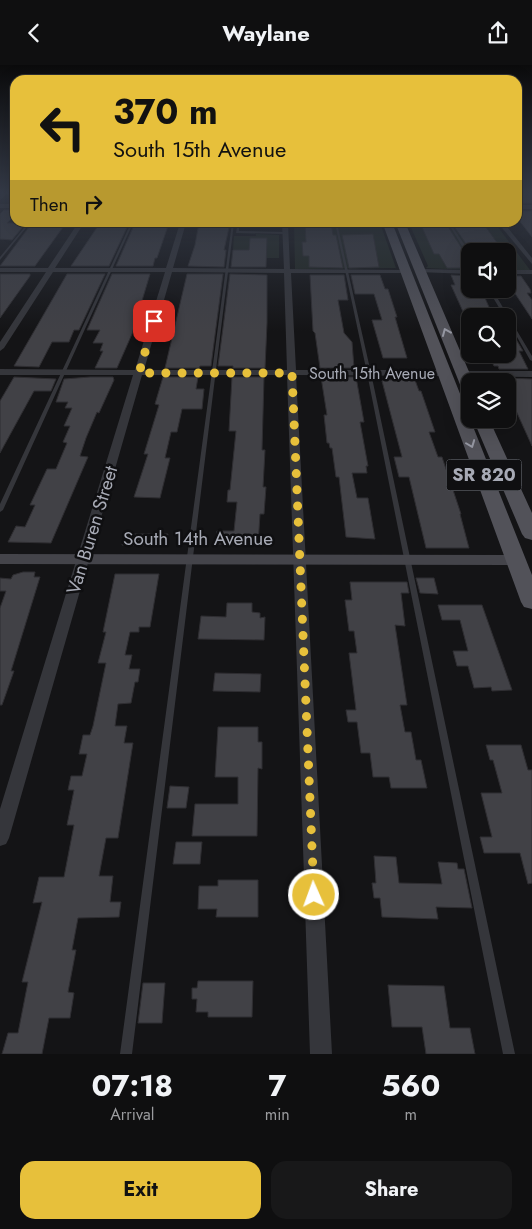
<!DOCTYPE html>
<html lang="en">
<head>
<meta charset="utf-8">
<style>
  :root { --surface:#0f0f10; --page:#181819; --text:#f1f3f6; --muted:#9b9c9f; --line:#2f2f30; --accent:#e7c03b }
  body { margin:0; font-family:Jost,sans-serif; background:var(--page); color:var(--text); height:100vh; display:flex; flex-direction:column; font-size:19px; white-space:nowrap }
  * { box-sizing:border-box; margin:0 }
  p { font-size:16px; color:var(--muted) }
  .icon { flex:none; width:28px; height:28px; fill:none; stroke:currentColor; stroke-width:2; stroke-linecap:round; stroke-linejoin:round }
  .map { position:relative; height:989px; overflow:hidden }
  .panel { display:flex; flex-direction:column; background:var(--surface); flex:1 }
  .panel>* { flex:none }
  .hud { position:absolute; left:10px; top:10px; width:512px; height:152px; border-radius:15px; box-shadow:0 5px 20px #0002,0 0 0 1px var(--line); background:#e7c03b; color:#111; overflow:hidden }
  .fabs { position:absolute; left:461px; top:178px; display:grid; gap:10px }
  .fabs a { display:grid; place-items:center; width:55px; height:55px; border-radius:10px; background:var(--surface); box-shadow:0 5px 20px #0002,0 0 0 1px var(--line); font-size:25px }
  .pin { position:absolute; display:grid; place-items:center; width:42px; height:42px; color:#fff; margin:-21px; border-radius:10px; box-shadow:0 2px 8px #0006 }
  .me { position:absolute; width:55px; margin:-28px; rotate:358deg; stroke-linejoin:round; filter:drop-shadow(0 0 4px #0008) }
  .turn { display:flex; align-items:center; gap:18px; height:105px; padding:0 20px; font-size:22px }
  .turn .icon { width:65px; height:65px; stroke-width:2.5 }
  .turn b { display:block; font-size:35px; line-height:42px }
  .then { display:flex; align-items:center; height:48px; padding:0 20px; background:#0003; gap:10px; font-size:19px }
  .eta { display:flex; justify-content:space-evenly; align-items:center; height:85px; text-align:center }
  .eta b { font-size:30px; font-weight:700; line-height:35px }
  .action { display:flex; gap:10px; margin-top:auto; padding:10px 20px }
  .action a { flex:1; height:58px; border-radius:15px; background:var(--accent); color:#111; font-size:20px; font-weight:700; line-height:58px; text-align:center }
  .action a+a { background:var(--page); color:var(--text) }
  header { display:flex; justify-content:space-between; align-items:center; height:65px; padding:0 20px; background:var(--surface); font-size:22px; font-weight:700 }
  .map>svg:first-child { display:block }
  .green { fill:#212822 }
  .building { fill:#414146; stroke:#2f2e32 }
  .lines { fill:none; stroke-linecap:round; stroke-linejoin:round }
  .lane { fill:#35363b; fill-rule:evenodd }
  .street { fill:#35363b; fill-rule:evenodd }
  .secondary { fill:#44444a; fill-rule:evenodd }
  .primary { fill:#525259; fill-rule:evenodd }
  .oneway { stroke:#9698a3 }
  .route { stroke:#e7c03b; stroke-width:9; stroke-dasharray:0 16.2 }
  .labels { text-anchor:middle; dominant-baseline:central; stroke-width:5; stroke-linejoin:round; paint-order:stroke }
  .far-street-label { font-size:16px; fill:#a7aab5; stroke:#0f0f11 }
  .shield { fill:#0f0f11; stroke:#797c84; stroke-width:1 }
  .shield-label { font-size:18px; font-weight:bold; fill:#a7aab5 }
  .street-label { font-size:19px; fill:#a7aab5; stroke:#0f0f11 }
</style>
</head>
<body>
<header><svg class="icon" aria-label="back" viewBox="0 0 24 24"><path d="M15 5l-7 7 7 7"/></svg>Waylane<svg class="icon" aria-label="share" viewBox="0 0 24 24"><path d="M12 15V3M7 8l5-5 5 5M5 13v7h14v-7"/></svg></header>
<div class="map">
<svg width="532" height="989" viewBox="0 0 532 989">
  <rect width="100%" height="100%" fill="#141416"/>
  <path class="green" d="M294 158H380L396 203 295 204Z
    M409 158H495L530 205H508V186H470V205L426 203 428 201Z
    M256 169 279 170V193H266V185H233L234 171H256Z"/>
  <path class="building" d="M518 128H532V138H518Z
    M4 145H15V150L7 158H26L12 175 0 174V149Z
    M518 146H532V172L518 154Z
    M32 158H66L35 201H0Z
    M100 158H129L109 201H71Z
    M135 158H169L157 193H155L153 201H116Z
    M199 158H230L224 185H226L224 202 188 201 195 180Z
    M305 158H331L333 170H336L343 203 309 202V191H303L302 177H306Z
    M464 158H483L503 186H471L453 160 465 159Z
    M421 160H447L468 193H463L465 196H463L468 203H447L439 189H434Z
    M373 169 379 202 349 203 342 170Z
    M250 173H267L266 202H231L233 185H249Z
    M0 209H30V211L0 253Z
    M67 209H105L79 265H74L69 277H52L39 302 14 301Z
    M112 209H150L132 269 117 303H95L103 286H100L103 278H93L100 265H87Z
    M223 209 211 301H200L199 303H165L187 209Z
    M230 209 267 210V258L265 303H233V301H218Z
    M310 210H344L348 235H338L344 268 352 277 354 303H320L315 268 313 266Z
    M351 210H380L385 224H388L397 252H395L407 293H383L372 255H382L374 229H355Z
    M451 210 470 211V224H481L493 251H470V262L451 220H455Z
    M508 211H521L530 224 531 228H527L532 235V254L512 224 508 216Z
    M508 265 509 269H513L523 286H519L528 304H499L498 301H494L488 289H508Z
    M14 312 56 314 51 326H34L0 388V336Z
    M90 312H113L114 315 99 348 97 347 86 373 80 391 88 392 51 478 8 477 16 461 25 462 35 440H30L47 404H56L67 378 63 377 70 361H64L72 343H65L68 337H56L64 314Z
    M163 312H198L196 324H204L202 344H182L177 367H171L165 393H170L160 433 134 432 148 389H144L159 340 155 339Z
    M232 312H264L262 385H265L263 422H266L264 449H260L258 480 215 479 217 466H234L237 437H227L228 425H230L236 366H229Z
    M321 312H356L364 357H360L368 401H366L367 408H352L357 433H368L375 474 346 472 339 412H336L332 383H330L329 378H327L324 350H327Z
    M504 313 532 314V381L508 328H511L508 316Z
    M387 315H415L419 326H421L435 367H429L438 392H442L461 449H460L469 483H426L409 412H399L394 392H402L382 316Z
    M125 469H168L165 481 122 480Z
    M23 507H35L34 512H40L11 606H14L2 640H0V543L6 526H0V513L11 514 13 510Z
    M115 509H159L150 562H139V567H130L125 590H132L129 604H140L138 617H135L131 638 118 639 115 661H127L124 678H133L118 773H106L99 811H113L110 837H121L119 852 78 853 72 885H76L68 927 74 928 70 953H49L42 989H2L8 968H18L28 917H22L42 837 33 838 39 812H64L74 760H67L74 725H68L71 711H82L87 689H79L83 670H90L93 661 106 598H98L106 567H103Z
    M416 513H434L438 529 420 528Z
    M350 517H407L409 528H401L405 561 395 560 407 640H400L405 667H411L416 695H421L427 723H391L389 712H373L370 688H361L357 657H348L346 645H356L349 588H357L354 566H349L345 535H352Z
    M227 538H252V547L260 548V553L265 552 264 575 198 574 201 551 226 552Z
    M438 540H482L512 625 492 626 491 622 474 623 468 601H457L453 586H468L460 555H442Z
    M215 608 261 609 260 627 213 626Z
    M218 662H258V677H262V704L258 703 257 771H192L195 739H238V712H215Z
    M486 680H521L528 705H532V818L528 819 520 788H484L480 772H492L481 728H502L493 695H490Z
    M170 721 189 722 186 743H167Z
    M176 777H202L200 799H173Z
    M374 791 396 792 399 818 442 819 438 797 457 798 458 804H464L472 843 436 842 438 854 382 852 380 833H374L372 818H376Z
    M218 815H258V852H216L217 844H198L199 821H218Z
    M198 916H253L252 952H208V947H196L197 934H192V923H197Z
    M143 918H165L162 958H138Z
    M388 920 444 921 450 963H470L475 989H426L422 962H392Z"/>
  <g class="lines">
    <path class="lane" d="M28 158H30L0 195V192Z
      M131 158H133L3 445 0 447V439Z
      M232 158H234L132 989H120Z
      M335 158H337L371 308 515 989H503L367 308Z
      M448 158H450L470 188V192L468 191Z
      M240 160H285L286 162H239V166L285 167 287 168 285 169 236 168 237 162Z
      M488 224H492L508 251V252L504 251Z
      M508 253 510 254 532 291V296L530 295 508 256Z"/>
    <path class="street" d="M2 128H8L0 135V130Z
      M0 139H15V143H0Z
      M518 140H532V144H518Z
      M78 158H84L55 203H166L180 158H186L173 203 284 204 282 158H288L290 204 407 205 408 206 405 208H291L296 305H445L449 308 445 311 296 310 332 989H310L287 310H142L9 773 6 779 0 781V744L133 310H0V304L135 305 165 207H53L4 283 0 286V277L46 207H0V203H48ZM172 207 284 208 287 305H144Z
      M498 158H504L532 193V199Z
      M420 204 470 205V209L418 207 417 206Z
      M508 205H532V209H508Z
      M463 306H532V312L460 311V307Z"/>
    <path class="secondary" d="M0 489 516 490 522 491 525 495 522 499 516 500 0 499Z"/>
    <path class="primary" d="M380 158H390L393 160 532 510V544L524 542 521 537 384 162Z
      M399 158H408L407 162 473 316H470V331L465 330 463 327 397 162Z
      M473 354H489L532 448V475L525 473 522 469Z"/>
  </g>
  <defs><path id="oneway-chevron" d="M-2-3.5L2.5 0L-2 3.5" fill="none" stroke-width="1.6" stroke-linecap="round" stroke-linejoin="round" transform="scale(1.25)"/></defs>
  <g class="oneway">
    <use href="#oneway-chevron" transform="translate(446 267) rotate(-113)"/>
    <use href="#oneway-chevron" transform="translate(471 379) rotate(69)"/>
  </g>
  <linearGradient id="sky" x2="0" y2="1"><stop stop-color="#0b0b0c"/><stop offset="0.48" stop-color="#343a47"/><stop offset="1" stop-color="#343a47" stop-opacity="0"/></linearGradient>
  <rect width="532" height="266" fill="url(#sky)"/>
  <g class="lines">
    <path class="route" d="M154 256 139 308H292L314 830"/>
  </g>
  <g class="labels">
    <g class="far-street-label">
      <text x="372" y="308">South 15th Avenue</text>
    </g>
    <rect class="shield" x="446.5" y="394.5" width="75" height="31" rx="4"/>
    <g class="shield-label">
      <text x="484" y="410">SR 820</text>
    </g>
    <g class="street-label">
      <text transform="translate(92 465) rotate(-73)">Van Buren Street</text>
      <text x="198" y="473">South 14th Avenue</text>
    </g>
  </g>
</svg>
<div class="fabs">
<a><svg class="icon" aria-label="sound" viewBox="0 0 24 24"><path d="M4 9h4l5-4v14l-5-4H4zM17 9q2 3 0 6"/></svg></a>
<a><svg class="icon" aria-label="search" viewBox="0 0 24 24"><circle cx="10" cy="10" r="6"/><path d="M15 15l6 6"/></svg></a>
<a><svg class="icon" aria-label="layers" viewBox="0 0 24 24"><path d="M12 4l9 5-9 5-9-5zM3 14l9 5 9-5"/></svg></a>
</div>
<div class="pin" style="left:154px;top:256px;background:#d93025"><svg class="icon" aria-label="arrive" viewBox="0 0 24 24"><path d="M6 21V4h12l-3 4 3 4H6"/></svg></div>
<svg class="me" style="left:314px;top:830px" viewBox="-20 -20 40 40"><circle r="17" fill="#e7c03b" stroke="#fff" stroke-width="3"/><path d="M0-11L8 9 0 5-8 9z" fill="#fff"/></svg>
<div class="hud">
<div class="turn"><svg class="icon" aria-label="left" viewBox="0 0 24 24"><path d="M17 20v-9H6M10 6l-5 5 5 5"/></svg><div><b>370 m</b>South 15th Avenue</div></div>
<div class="then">Then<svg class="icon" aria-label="right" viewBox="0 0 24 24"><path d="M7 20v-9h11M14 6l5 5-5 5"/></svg></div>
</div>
</div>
<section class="panel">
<div class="eta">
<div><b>07:18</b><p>Arrival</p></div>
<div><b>7</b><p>min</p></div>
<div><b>560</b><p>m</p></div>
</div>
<div class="action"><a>Exit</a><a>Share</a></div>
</section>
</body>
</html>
